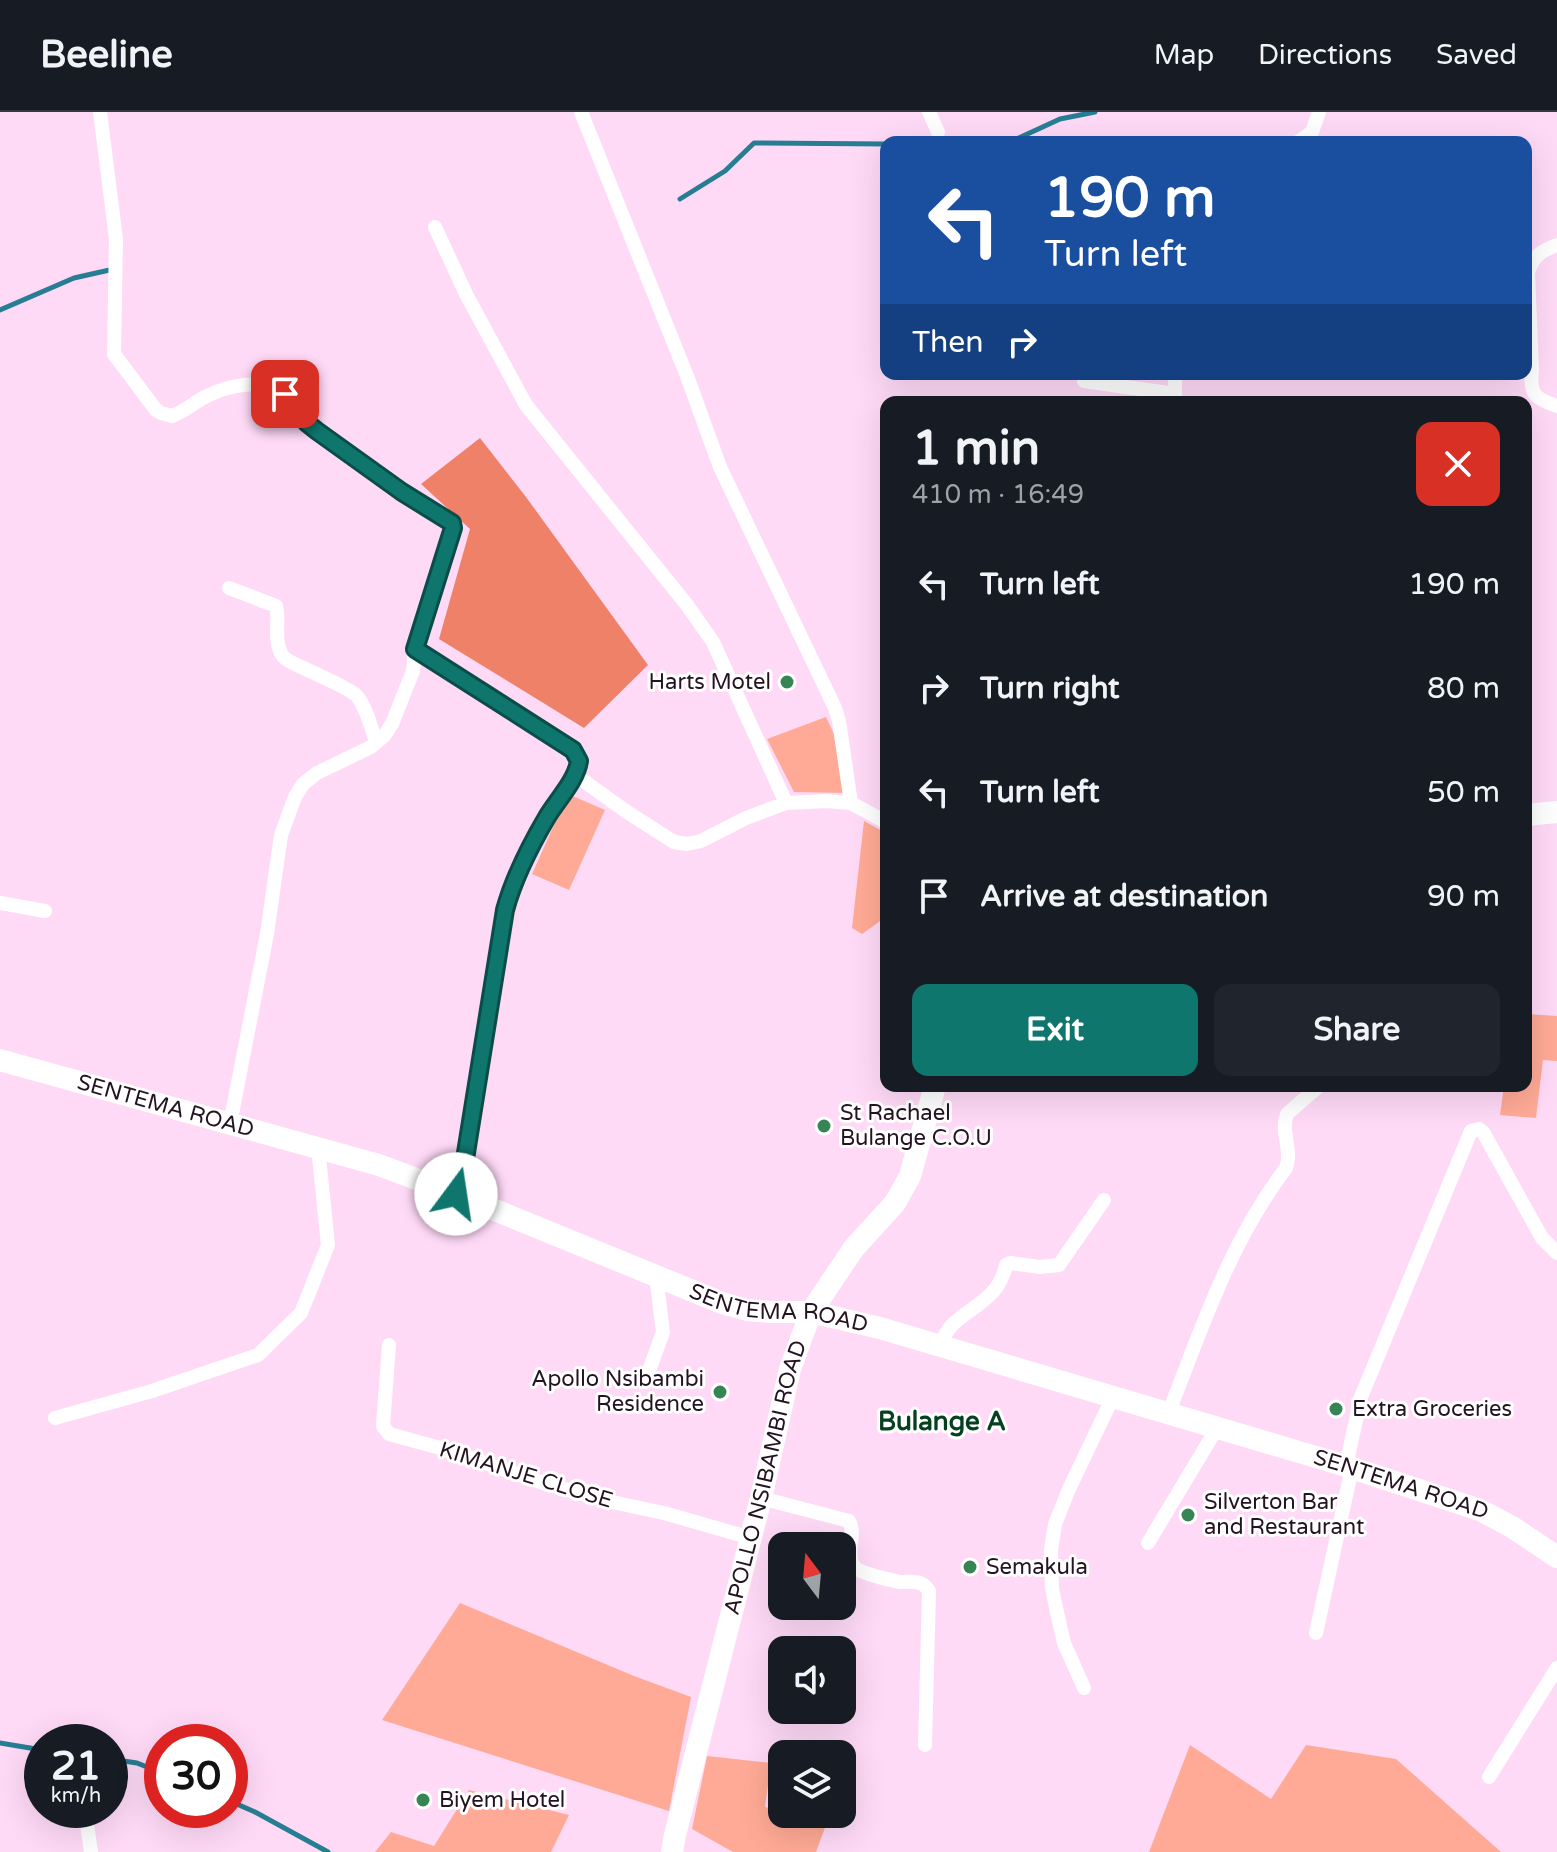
<!DOCTYPE html>
<html lang="en">
<head>
<meta charset="utf-8">
<style>
  :root { --surface:#171b24; --page:#20242c; --text:#f1f3f6; --muted:#9ea1a6; --line:#363941; --accent:#0f766e }
  body { margin:0; font-family:"Varela Round",sans-serif; background:var(--page); color:var(--text); height:100vh; display:flex; flex-direction:column; font-size:30px; white-space:nowrap }
  * { box-sizing:border-box; margin:0 }
  p { font-size:26px; color:var(--muted) }
  .icon { flex:none; width:44px; height:44px; fill:none; stroke:currentColor; stroke-width:2; stroke-linecap:round; stroke-linejoin:round }
  .map { position:relative; flex:1; overflow:hidden }
  .panel { position:absolute; left:880px; top:284px; width:652px; height:696px; display:flex; flex-direction:column; background:var(--surface); border-radius:16px; box-shadow:0 8px 32px #0002 }
  .panel>* { flex:none }
  .top-card { position:absolute; left:880px; top:24px; width:652px; height:244px; border-radius:16px; box-shadow:0 8px 32px #0002; background:#1a4fa0; color:#fff; overflow:hidden }
  .needle { width:52px; rotate:344deg }
  .tools { position:absolute; left:768px; top:1420px; display:grid; gap:16px }
  .tools a { display:grid; place-items:center; width:88px; height:88px; border-radius:16px; background:var(--surface); box-shadow:0 8px 32px #0002; font-size:40px }
  .speed { position:absolute; left:24px; top:1612px; display:flex; gap:16px; font-size:40px; font-weight:700; text-align:center }
  .speed>* { display:grid; place-content:center; width:104px; height:104px; border-radius:50%; background:var(--surface); box-shadow:0 8px 32px #0002; line-height:1 }
  .speed small { font-size:20px; font-weight:400 }
  .speed .limit { border:12px solid #d22; background:#fff; color:#111 }
  .pin { position:absolute; display:grid; place-items:center; width:68px; height:68px; color:#fff; margin:-34px; border-radius:16px; box-shadow:0 4px 12px #0006 }
  .me { position:absolute; width:88px; margin:-44px; rotate:14deg; stroke-linejoin:round; filter:drop-shadow(0 0 6px #0008) }
  .turn { display:flex; align-items:center; gap:28px; height:168px; padding:0 32px; font-size:36px }
  .turn .icon { width:104px; height:104px; stroke-width:2.5 }
  .turn b { display:block; font-size:56px; line-height:68px }
  .then { display:flex; align-items:center; height:76px; padding:0 32px; background:#0003; gap:16px; font-size:30px }
  .round { display:grid; place-items:center; flex:none; width:84px; height:84px; border-radius:16px; background:var(--page) }
  .headline { display:flex; align-items:center; justify-content:space-between; height:136px; padding:0 32px }
  h1 { font-size:48px; font-weight:700; line-height:60px }
  .button { display:flex; gap:16px; margin-top:auto; padding:16px 32px }
  .button a { flex:1; height:92px; border-radius:16px; background:var(--accent); color:#fff; font-size:32px; font-weight:700; line-height:92px; text-align:center }
  .button a+a { background:var(--page); color:var(--text) }
  ul { padding:0; list-style:none }
  li { display:flex; align-items:center; gap:24px; height:104px; padding:0 32px }
  li div { flex:1 }
  li b { display:block; font-size:30px }
  li em { font-style:normal }
  header { display:flex; align-items:center; gap:48px; box-sizing:border-box; height:112px; padding:0 40px; background:var(--surface); border-bottom:2px solid var(--line) }
  header strong { font-size:38px }
  nav { display:flex; gap:44px; margin-inline-start:auto; font-size:28px }
  .map>svg:first-child { display:block }
  .green { fill:#ffaa96 }
  .forest { fill:#ee8168 }
  .lines { fill:none; stroke-linecap:round; stroke-linejoin:round }
  .stream { stroke:#277e93; stroke-width:5 }
  .street { stroke:#fff; stroke-width:14 }
  .secondary { stroke:#fff; stroke-width:22 }
  .route-casing { stroke:#0a4d48; stroke-width:20 }
  .route { stroke:#0f766e; stroke-width:14 }
  .poi-dot { fill:#378555; stroke:#fff; stroke-width:3 }
  .labels { text-anchor:middle; dominant-baseline:central; stroke-width:6; stroke-linejoin:round; paint-order:stroke }
  .poi-label { font-size:22px; fill:#241421; stroke:#fff; text-anchor:start }
  .street-label { font-size:22px; fill:#241421; stroke:#fff }
  .quarter-label { font-size:26px; font-weight:bold; fill:#054121; stroke:#fff }
</style>
</head>
<body>
<header>
<strong>Beeline</strong>
<nav><a>Map</a><a>Directions</a><a>Saved</a></nav>
</header>
<div class="map">
<svg width="1557" height="1740" viewBox="0 0 1557 1740">
  <rect width="100%" height="100%" fill="#ffdaf7"/>
  <path class="green" d="M826 605 834 622 846 681 794 680 767 627Z
    M568 682 605 698 569 778 532 762Z
    M864 709 886 721V805L862 822 852 816Z
    M1526 902 1557 904V949L1543 948 1536 1006 1500 1003 1504 974H1526Z
    M460 1491 634 1564 691 1585 669 1699 382 1608Z
    M1190 1633 1271 1687 1306 1633 1396 1647 1501 1740H1149Z
    M707 1644 771 1651 765 1695 782 1699V1702L799 1704 800 1702H830L816 1740H733L692 1717Z
    M469 1678 569 1703 551 1740H375L391 1720 434 1734Z"/>
  <path class="forest" d="M480 326 526 385 648 553 584 616 439 527 470 417 421 372Z"/>
  <g class="lines">
    <path class="stream" d="M1010 30 1060 7 1095 0
      M680 87 725 59 754 31 886 32
      M0 198 74 166 114 157
      M0 1631 42 1638
      M110 1647 137 1651 162 1661
      M230 1689 255 1700 328 1740"/>
    <path class="street" d="M100 0 116 127 114 242 156 298 161 301 172 304C184 300 193 291 205 285 226 274 263 265 284 281 296 292 303 308 317 319L402 380 447 407 453 414 415 537 413 559 392 612 384 624 371 635 317 661 303 672 295 685 281 723 267 822 230 1012
      M581 0 687 264 720 355 835 596 839 609 851 691
      M929 0 938 20
      M1298 30 1312 20 1319 0
      M435 115 466 182 526 293 687 493 713 530 786 691
      M1557 133C1541 139 1533 144 1528 161L1532 258C1529 282 1535 287 1557 294
      M1175 262V282
      M1084 269 1175 282V290
      M229 476 276 494C280 509 273 529 282 543 285 548 291 550 297 553 309 559 350 576 357 584 367 597 371 615 376 630
      M415 537 573 638 579 649 578 655C551 702 520 746 505 798L465 1047 456 1082
      M574 662 627 700 674 730 687 732 701 729 746 706 786 691 827 689 851 691 886 710
      M0 791 45 799
      M389 1233 383 1314 389 1322 444 1337 546 1372 612 1390 664 1401 751 1426
      M938 1234C943 1227 947 1218 953 1212 975 1192 999 1186 1006 1153L1010 1151 1040 1155 1059 1153 1104 1088
      M646 1267 663 1220 656 1164
      M1168 1302C1202 1216 1229 1131 1286 1056 1293 1038 1280 1020 1287 1002L1319 974
      M55 1306 152 1279 258 1243 301 1201 328 1133 318 1035
      M1346 1354 1361 1285 1471 1019 1479 1017 1483 1020 1542 1126 1557 1141
      M761 1386 849 1409C857 1423 845 1439 853 1453 857 1461 891 1468 900 1470 906 1470 914 1469 920 1471 925 1473 926 1475 929 1479L925 1633
      M1148 1431 1217 1316
      M1316 1521 1352 1356
      M1084 1576 1064 1531 1056 1496 1052 1476 1051 1438 1055 1412 1069 1377 1113 1285
      M1489 1665 1557 1556
      M85 1698 91 1740"/>
    <g class="secondary">
      <path d="M1526 703 1557 700"/>
      <path id="s1" d="M0 948 379 1053 456 1082 722 1191 747 1198 770 1200H811L880 1216 1343 1353 1480 1398 1512 1415 1557 1445"/>
      <path id="s2" d="M672 1740 675 1723 761 1386 790 1257 811 1200 854 1136 895 1091 910 1064 935 974"/>
    </g>
  </g>
  <g class="lines">
    <g class="route-casing">
      <path id="route" d="M285 282 307 311 317 319 402 380 452 411 453 416 415 537 573 638 579 649C576 669 557 688 547 705 530 734 514 765 505 798L465 1047 456 1082"/>
    </g>
    <use href="#route" class="route"/>
  </g>
  <g class="poi-dot">
    <circle cx="787" cy="570" r="8"/>
    <circle cx="824" cy="1014" r="8"/>
    <circle cx="720" cy="1280" r="8"/>
    <circle cx="1336" cy="1297" r="8"/>
    <circle cx="1188" cy="1403" r="8"/>
    <circle cx="970" cy="1455" r="8"/>
    <circle cx="423" cy="1688" r="8"/>
  </g>
  <g class="labels">
    <g class="poi-label">
      <text x="771" y="570" text-anchor="end">Harts Motel</text>
      <text x="840" y="1001">St Rachael<tspan x="840" dy="25">Bulange C.O.U</tspan></text>
      <text x="704" y="1267" text-anchor="end">Apollo Nsibambi<tspan x="704" dy="25">Residence</tspan></text>
      <text x="1352" y="1297">Extra Groceries</text>
      <text x="1204" y="1390">Silverton Bar<tspan x="1204" dy="25">and Restaurant</tspan></text>
      <text x="986" y="1455">Semakula</text>
      <text x="439" y="1688">Biyem Hotel</text>
    </g>
    <g class="street-label">
      <text stroke="none"><textPath href="#s1" startOffset="172">SENTEMA ROAD</textPath></text>
      <text stroke="none"><textPath href="#s1" startOffset="820">SENTEMA ROAD</textPath></text>
      <text transform="translate(526 1363) rotate(17)">KIMANJE CLOSE</text>
      <text stroke="none"><textPath href="#s2" startOffset="386">APOLLO NSIBAMBI ROAD</textPath></text>
      <text stroke="none"><textPath href="#s1" startOffset="1468">SENTEMA ROAD</textPath></text>
    </g>
    <g class="quarter-label">
      <text x="942" y="1309">Bulange A</text>
    </g>
  </g>
</svg>
<div class="tools">
<a><svg class="needle" viewBox="-14 -14 28 28"><path d="M0-13l5 13h-10z" fill="#e53935"/><path d="M0 13l5-13h-10z" fill="#9ea1a6"/></svg></a>
<a><svg class="icon" aria-label="sound" viewBox="0 0 24 24"><path d="M4 9h4l5-4v14l-5-4H4zM17 9q2 3 0 6"/></svg></a>
<a><svg class="icon" aria-label="layers" viewBox="0 0 24 24"><path d="M12 4l9 5-9 5-9-5zM3 14l9 5 9-5"/></svg></a>
</div>
<div class="speed"><div>21<small>km/h</small></div><div class="limit">30</div></div>
<div class="pin" style="left:285px;top:282px;background:#d93025"><svg class="icon" aria-label="arrive" viewBox="0 0 24 24"><path d="M6 21V4h12l-3 4 3 4H6"/></svg></div>
<svg class="me" style="left:456px;top:1082px" viewBox="-20 -20 40 40"><circle r="19" fill="#fff"/><path d="M0-13L10 11 0 6-10 11z" fill="#0f766e"/></svg>
<div class="top-card">
<div class="turn"><svg class="icon" aria-label="left" viewBox="0 0 24 24"><path d="M17 20v-9H6M10 6l-5 5 5 5"/></svg><div><b>190 m</b>Turn left</div></div>
<div class="then">Then<svg class="icon" aria-label="right" viewBox="0 0 24 24"><path d="M7 20v-9h11M14 6l5 5-5 5"/></svg></div>
</div>
<section class="panel">
<div class="headline"><div><h1>1 min</h1><p>410 m · 16:49</p></div><a class="round" style="background:#d93025;color:#fff"><svg class="icon" aria-label="close" viewBox="0 0 24 24"><path d="M6 6l12 12M18 6L6 18"/></svg></a></div>
<ul>
<li><svg class="icon" aria-label="left" viewBox="0 0 24 24"><path d="M17 20v-9H6M10 6l-5 5 5 5"/></svg><div><b>Turn left</b></div><em>190 m</em></li>
<li><svg class="icon" aria-label="right" viewBox="0 0 24 24"><path d="M7 20v-9h11M14 6l5 5-5 5"/></svg><div><b>Turn right</b></div><em>80 m</em></li>
<li><svg class="icon" aria-label="left" viewBox="0 0 24 24"><path d="M17 20v-9H6M10 6l-5 5 5 5"/></svg><div><b>Turn left</b></div><em>50 m</em></li>
<li><svg class="icon" aria-label="arrive" viewBox="0 0 24 24"><path d="M6 21V4h12l-3 4 3 4H6"/></svg><div><b>Arrive at destination</b></div><em>90 m</em></li>
</ul>
<div class="button"><a>Exit</a><a>Share</a></div>
</section>
</div>
</body>
</html>
